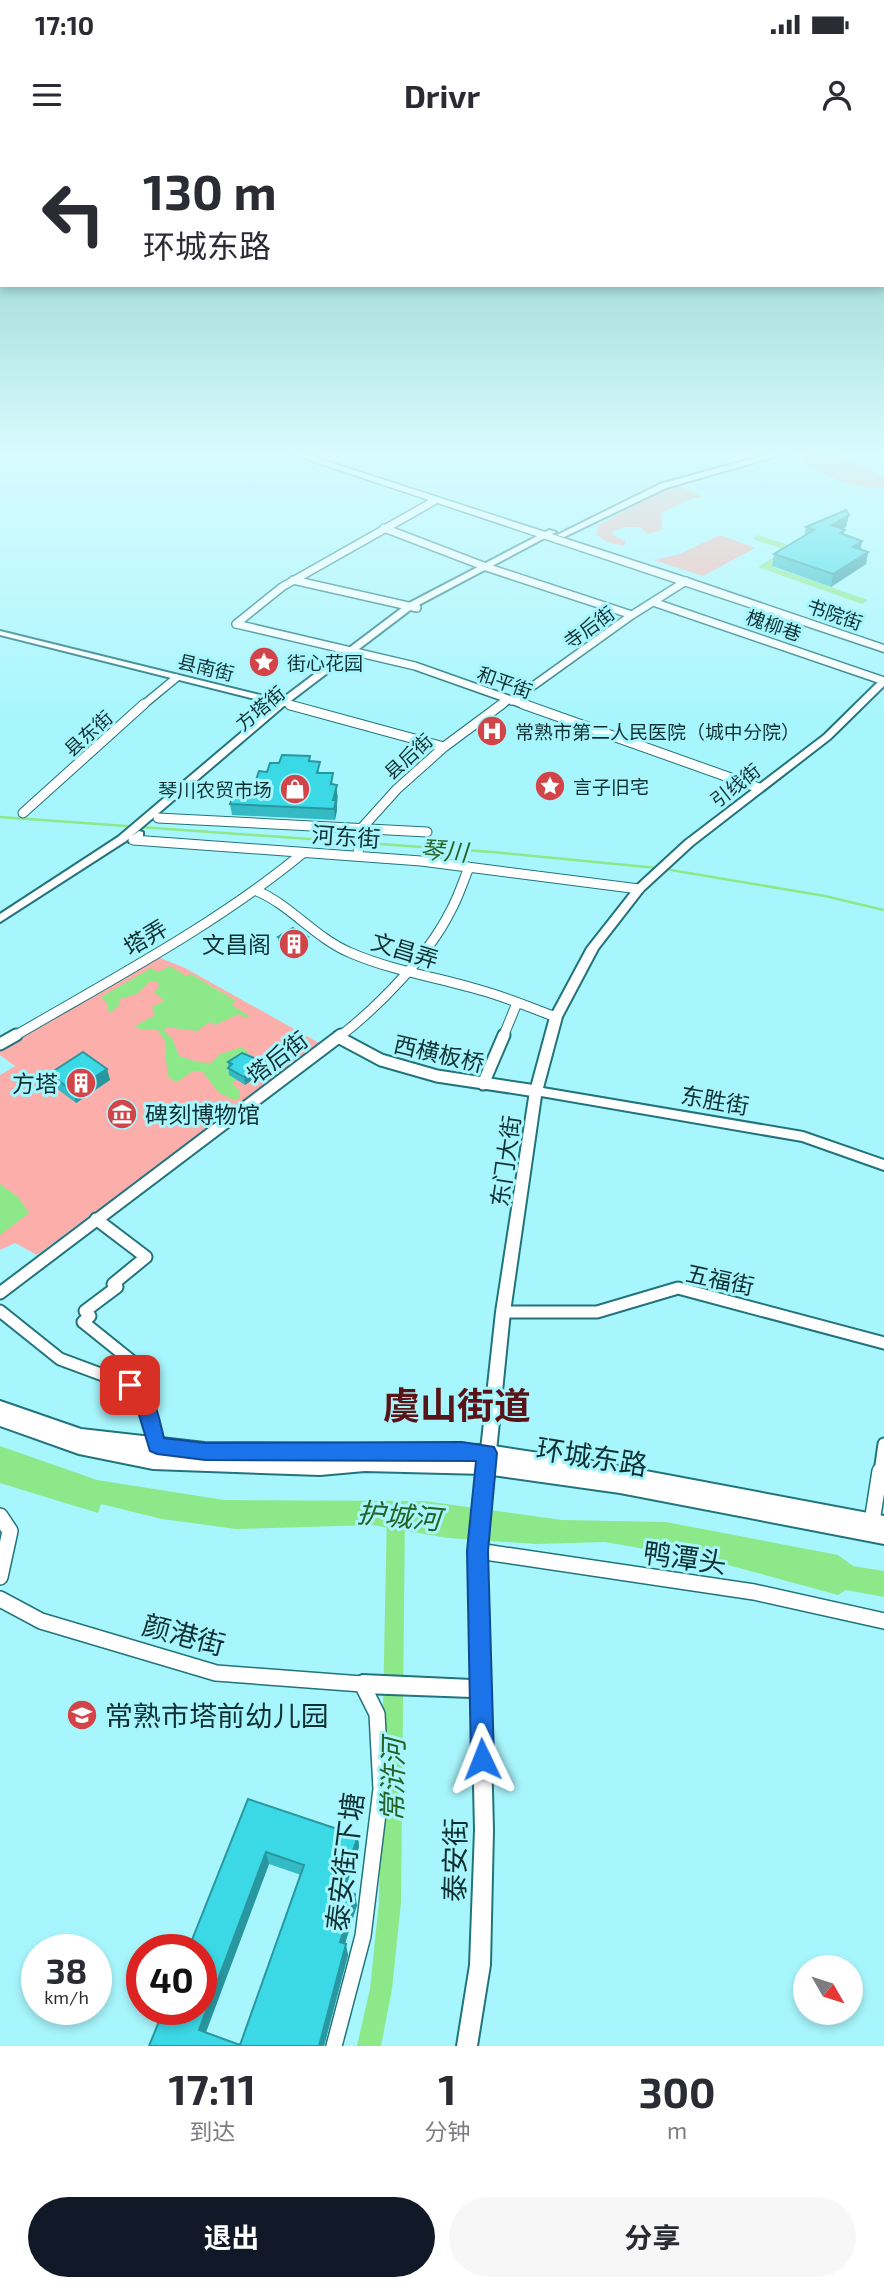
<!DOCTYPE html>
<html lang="zh">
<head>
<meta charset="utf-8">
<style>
  :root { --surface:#fff; --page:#f7f7f7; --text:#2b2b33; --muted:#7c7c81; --accent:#111827 }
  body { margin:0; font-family:"Exo 2","Noto Sans SC",sans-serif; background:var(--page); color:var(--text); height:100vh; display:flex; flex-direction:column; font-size:26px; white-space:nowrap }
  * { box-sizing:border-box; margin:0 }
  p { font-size:23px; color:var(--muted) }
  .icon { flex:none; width:38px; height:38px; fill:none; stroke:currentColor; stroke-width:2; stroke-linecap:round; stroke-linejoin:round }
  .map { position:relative; height:1906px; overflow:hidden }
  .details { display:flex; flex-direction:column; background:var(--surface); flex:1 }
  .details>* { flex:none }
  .guide { position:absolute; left:0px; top:0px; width:886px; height:147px; box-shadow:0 4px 10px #0003; background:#fff; color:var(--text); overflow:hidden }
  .needle { width:46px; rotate:129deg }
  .buttons { position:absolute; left:793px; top:1815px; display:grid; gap:14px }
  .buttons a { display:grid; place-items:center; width:70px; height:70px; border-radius:50%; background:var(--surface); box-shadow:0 4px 10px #0003; font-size:35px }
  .speed { position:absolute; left:21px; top:1794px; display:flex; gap:14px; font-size:35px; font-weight:700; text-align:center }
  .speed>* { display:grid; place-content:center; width:91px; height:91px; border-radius:50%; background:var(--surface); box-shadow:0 4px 10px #0003; line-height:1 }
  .speed small { font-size:18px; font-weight:400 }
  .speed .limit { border:10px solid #d22; background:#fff; color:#111 }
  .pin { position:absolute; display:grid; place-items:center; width:60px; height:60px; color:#fff; margin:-30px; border-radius:14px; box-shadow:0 4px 10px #0006 }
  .me { position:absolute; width:77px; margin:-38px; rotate:358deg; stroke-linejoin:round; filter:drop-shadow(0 0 5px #0008) }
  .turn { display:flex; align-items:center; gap:24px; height:147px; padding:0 28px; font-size:32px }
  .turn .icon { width:91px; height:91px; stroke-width:2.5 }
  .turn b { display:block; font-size:49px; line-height:60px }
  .eta { display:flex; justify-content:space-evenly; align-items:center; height:119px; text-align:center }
  .eta b { font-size:42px; font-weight:700; line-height:49px }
  .button { display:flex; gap:14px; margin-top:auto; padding:14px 28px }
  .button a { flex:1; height:80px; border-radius:42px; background:var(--accent); color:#fff; font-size:28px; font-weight:700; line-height:80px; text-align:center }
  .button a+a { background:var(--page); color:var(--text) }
  .status { display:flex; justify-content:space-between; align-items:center; height:49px; padding:0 35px; background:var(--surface); direction:ltr }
  .status svg { height:19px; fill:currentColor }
  header { display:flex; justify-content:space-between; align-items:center; height:91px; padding:0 28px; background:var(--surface); font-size:32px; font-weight:700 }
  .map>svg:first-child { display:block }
  .green { fill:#fbaeaa }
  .water { fill:#8ce888 }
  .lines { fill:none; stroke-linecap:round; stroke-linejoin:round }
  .stream { stroke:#8ce888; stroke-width:2.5 }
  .canal { fill:#8ce888; fill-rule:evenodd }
  .minor-far3-casing { stroke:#21747b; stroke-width:10 }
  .minor-far2-casing { stroke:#21747b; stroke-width:11 }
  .minor-far1-casing { stroke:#21747b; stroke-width:15 }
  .minor-casing { stroke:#21747b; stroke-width:18 }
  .tertiary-casing { stroke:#21747b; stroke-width:4 }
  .secondary-casing { stroke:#21747b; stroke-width:4 }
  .primary-casing { stroke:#21747b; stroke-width:3 }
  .minor-far3 { stroke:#fff; stroke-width:7 }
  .minor-far2 { stroke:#fff; stroke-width:9 }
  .minor-far1 { stroke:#fff; stroke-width:11 }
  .minor { stroke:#fff; stroke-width:15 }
  .tertiary { fill:#fff; fill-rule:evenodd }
  .secondary { fill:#fff; fill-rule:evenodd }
  .primary { fill:#fff; fill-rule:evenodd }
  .wall { fill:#33bac5; fill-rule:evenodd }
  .shaded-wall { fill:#2997a0 }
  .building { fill:#3bd8e5; stroke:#2997a0; stroke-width:2; fill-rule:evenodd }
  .route { fill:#1a73e8; stroke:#114b97; stroke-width:2 }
  .labels { text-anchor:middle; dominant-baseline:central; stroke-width:6; stroke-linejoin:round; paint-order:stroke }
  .far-street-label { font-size:19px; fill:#0f3134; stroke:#a8f6fd }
  .far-poi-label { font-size:19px; fill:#0f3134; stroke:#a8f6fd; text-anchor:start }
  .street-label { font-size:23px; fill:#0f3134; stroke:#a8f6fd }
  .poi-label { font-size:23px; fill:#0f3134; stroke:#a8f6fd; text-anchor:end }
  .water-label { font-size:24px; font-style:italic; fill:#266225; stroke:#a8f6fd }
  .near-street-label { font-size:28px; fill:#0f3134; stroke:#a8f6fd }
  .near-water-label { font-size:28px; font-style:italic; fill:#266225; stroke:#a8f6fd }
  .near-poi-label { font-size:28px; fill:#0f3134; stroke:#a8f6fd; text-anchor:start }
  .near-district-label { font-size:37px; font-weight:bold; fill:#591417; stroke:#a8f6fd }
</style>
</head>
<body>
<div class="status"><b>17:10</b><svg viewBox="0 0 49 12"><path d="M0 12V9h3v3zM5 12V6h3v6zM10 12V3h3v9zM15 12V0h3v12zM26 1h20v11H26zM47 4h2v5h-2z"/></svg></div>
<header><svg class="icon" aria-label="menu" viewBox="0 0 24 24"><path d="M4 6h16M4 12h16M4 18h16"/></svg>Drivr<svg class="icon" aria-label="person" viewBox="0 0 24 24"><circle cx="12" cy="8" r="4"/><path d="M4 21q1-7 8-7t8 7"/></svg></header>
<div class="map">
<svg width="884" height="1906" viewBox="0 0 884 1906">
  <rect width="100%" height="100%" fill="#a8f6fd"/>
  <path class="green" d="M813 314 838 315 884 338V347C862 353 821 335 804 321L805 316Z
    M678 345 703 357C690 357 675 367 661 373L662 387 660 391 648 394 640 387H626L614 390 613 395 626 402 623 406 605 401 596 394 599 385 657 353Z
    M720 395 755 408 703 436 653 420 680 414Z
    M153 815 185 828 321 904 37 1115 15 1103 0 1110V935L15 926 0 915V904Z"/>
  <path class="water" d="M758 395 800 409 773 427 868 460 862 464 758 427 786 410 753 399Z
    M170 826 186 836 191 834 236 861 232 865 249 876 246 878 239 874 215 885 210 882 197 891 166 887 164 891 172 898 179 916 198 922 211 923 220 914 242 907 254 918 232 944 240 950V958L234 960 219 953 202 931H193L177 942 169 938C167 930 164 906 165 900L156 889 142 890 135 886 155 875 152 867 164 861 154 852 159 846 158 842 150 841 137 854 119 859V865L110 873 108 870V864L101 857 151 828 158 832Z
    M0 1044 18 1057 29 1073 0 1095Z
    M0 1306 97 1340 224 1360 424 1361 562 1380 666 1382 838 1415 853 1426 884 1431V1457L846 1450 838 1455 713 1421 605 1402 536 1404 448 1398 372 1385 236 1389 162 1379 101 1364 98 1373 0 1343Z"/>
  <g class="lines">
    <path class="stream" d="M0 677 492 712 657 728
      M665 729 825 756 884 770"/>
    <path class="canal" d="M396 1365 402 1367 405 1373 401 1762 392 1849 381 1906H357L370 1849 379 1762 387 1373 390 1367Z"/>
    <g class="minor-far3-casing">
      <path id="minor-far3" d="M384 388 486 427 632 475
        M293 440 417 468
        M653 462 884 541
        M236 484 415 526 528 566
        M236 484 282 447 434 361
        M512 561 632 475 686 441
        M290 565 294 566
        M142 566 176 538
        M500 566 508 560"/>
    </g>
    <g class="minor-far2-casing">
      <path id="minor-far2" d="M523 564 759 648
        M290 565 444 607
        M23 673 144 564
        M158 678 427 692
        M133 700 421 721 639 749
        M358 715 360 690 397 649 444 607 502 564
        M257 751C292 766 315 798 351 813 393 831 436 837 480 850 506 857 531 868 556 877
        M13 897C112 839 214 786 303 713
        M339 897C378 867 428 816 450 772 458 758 463 742 469 727
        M503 897 517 863"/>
    </g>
    <g class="minor-far1-casing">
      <path id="minor-far1" d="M338 897 381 920 437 936 536 951
        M0 904 16 895
        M483 944 504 895
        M96 1079 146 1117 113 1144 117 1147 85 1171 90 1176 83 1182 149 1235 134 1250
        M0 1153 341 895
        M0 1171 60 1219 130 1245 143 1258 157 1305 155 1311
        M503 1172H597L678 1148 884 1203
        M880 1332 884 1304"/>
    </g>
    <g class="minor-casing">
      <path id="minor" d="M0 1376 10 1391 0 1437
        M871 1388 880 1331
        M478 1411 754 1452 884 1481
        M0 1459 41 1481 216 1533 362 1544 377 1574 381 1649 363 1796 334 1906"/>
    </g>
    <g class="tertiary-casing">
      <path id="tertiary" d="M549 390 556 392 413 468 288 563V566H284L126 701 0 782V774L118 697 275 564 0 495V491L280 560 407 464Z
        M884 538V546L830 599 693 705 643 751 598 809 562 877 543 948 803 992 884 1020V1030L802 1001 541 956 510 1172 486 1411 493 1690 490 1825 477 1906H457L470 1825 475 1690 472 1557 362 1553 356 1550 353 1544 356 1538 362 1535 472 1540 470 1411 496 1172 530 951 550 877 587 808 635 747 685 701 824 595 881 539Z"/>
    </g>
    <g class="secondary-casing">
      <path id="secondary" d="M769 314H784L666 348 564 397 557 395 660 344Z
        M139 691 143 692V696L137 702H129V698Z
        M0 1261 81 1289 205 1303 487 1305 598 1322 884 1376V1404L620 1353 485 1334 365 1331 320 1335 153 1329 79 1314 0 1286Z"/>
    </g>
    <g class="primary-casing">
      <path id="primary" d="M291 314H305L690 439 884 505V512Z"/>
    </g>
    <use href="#minor-far3" class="minor-far3"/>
    <use href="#minor-far2" class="minor-far2"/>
    <use href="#minor-far1" class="minor-far1"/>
    <use href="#minor" class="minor"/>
    <use href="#tertiary" class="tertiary"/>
    <use href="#secondary" class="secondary"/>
    <use href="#primary" class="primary"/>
  </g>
  <path class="wall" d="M849 375 846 387 844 389 845 390 844 395 861 409 868 412 866 424 831 447 772 426 774 414 804 396 806 387Z
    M310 616V621L320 633 334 645 338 656 335 680 232 675 230 664 254 646 267 632 279 623Z
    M278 797 309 804 293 814 279 805Z
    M228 922 265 930 245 945 229 935Z
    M107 929 110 940 76 963 52 945 49 934Z
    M248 1659 358 1696 359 1707 345 1750 357 1765 345 1804 348 1815 324 1906H149ZM269 1724 301 1735 240 1905 206 1892Z"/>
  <path class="shaded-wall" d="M849 375 846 387 830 398 832 385Z
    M862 401 860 414 853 407Z
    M868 412 866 424 831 447 833 434Z
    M337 645V671L335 680 333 660Z
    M308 797 309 804 293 814V806Z
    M264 922 265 930 245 945 244 937Z
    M107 929 110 940 76 963 73 951Z
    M358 1696 359 1707 342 1759 340 1748Z
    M266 1712 269 1724 203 1900 199 1890Z
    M355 1754 357 1765 342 1813 340 1802Z
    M346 1804 348 1815 324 1906H319Z"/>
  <path class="building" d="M846 370 849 375 832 385 845 390 840 393 862 401 853 407 868 412 833 434 774 414 814 390 806 387Z
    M282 615 310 616 309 621 320 622 317 633H333L331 644 337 645 333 660H336L334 669 230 664 233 656H242L245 646H254L259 631 267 632 270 623H279Z
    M293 788 308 797 293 806 278 797Z
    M83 912 107 929 73 951 49 934Z
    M242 913 264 922 244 937 228 928 232 924 228 922Z
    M248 1659 358 1696 340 1748 355 1754 340 1802 346 1804 319 1906H149L164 1869H201V1810H188ZM266 1712 304 1725 240 1905 199 1890Z"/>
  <linearGradient id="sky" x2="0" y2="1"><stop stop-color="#83c9c2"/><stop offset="0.54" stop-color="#d8fbfe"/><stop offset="1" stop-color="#d8fbfe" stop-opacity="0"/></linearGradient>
  <rect width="884" height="581" fill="url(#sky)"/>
  <path class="route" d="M130 1237C155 1246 158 1275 164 1298L205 1303 462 1302 494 1307 497 1313 488 1411 494 1619 491 1628 482 1631 474 1628 471 1619 467 1411 476 1321 205 1320 157 1314 150 1311 135 1262 120 1245 123 1240Z"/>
  <defs>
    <g id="sight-disc" transform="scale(1.575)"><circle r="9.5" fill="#d34448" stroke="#a8f6fd"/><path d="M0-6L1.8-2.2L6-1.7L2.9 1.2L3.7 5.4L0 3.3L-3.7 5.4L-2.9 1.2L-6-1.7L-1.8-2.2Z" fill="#fff"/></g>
    <g id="hospital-disc" transform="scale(1.575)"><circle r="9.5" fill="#d34448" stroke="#a8f6fd"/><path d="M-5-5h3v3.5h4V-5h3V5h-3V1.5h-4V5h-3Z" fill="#fff"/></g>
    <g id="shop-disc" transform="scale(1.575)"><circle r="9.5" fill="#d34448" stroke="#a8f6fd"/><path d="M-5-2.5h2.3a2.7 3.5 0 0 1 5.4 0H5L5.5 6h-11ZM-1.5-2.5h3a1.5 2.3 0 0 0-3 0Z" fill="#fff"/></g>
    <g id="building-disc" transform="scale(1.575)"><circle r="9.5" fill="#d34448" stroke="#a8f6fd"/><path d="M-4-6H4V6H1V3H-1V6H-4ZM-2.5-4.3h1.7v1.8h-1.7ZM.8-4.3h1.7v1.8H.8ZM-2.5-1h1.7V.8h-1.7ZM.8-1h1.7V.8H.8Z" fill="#fff"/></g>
    <g id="museum-disc" transform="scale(1.575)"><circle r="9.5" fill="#d34448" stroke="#a8f6fd"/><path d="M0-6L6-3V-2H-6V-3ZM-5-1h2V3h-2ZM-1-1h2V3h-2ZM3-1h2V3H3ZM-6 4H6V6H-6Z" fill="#fff"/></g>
    <g id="school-disc" transform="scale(1.575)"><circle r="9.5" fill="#d34448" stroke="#a8f6fd"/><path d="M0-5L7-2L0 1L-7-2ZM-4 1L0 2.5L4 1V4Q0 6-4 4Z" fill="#fff"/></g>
  </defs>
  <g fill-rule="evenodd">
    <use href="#sight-disc" x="264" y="522"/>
    <use href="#hospital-disc" x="492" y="591"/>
    <use href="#sight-disc" x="550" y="646"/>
    <use href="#shop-disc" x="295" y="649"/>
    <use href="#building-disc" x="294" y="804"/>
    <use href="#building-disc" x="81" y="943"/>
    <use href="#museum-disc" x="122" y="974"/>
    <use href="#school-disc" x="82" y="1575"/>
  </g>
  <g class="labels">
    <g class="far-street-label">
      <text transform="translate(835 474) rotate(19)">书院街</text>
      <text transform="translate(774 485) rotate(19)">槐柳巷</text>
      <text transform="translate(589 487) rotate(-36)">寺后街</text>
      <text transform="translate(206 527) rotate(14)">县南街</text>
      <text transform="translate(505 542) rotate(20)">和平街</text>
      <text transform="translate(260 568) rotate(-40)">方塔街</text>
      <text transform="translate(88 593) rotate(-42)">县东街</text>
      <text transform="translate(408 616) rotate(-42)">县后街</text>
      <text transform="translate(735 645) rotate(-38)">引线街</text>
    </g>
    <g class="far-poi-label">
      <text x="287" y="522">街心花园</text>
      <text x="515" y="591">常熟市第二人民医院（城中分院）</text>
      <text x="573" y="646">言子旧宅</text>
      <text x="272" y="649" text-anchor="end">琴川农贸市场</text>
    </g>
    <g class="street-label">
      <text transform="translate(346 696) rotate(4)">河东街</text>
      <text transform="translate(145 797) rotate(-31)">塔弄</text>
      <text transform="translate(405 810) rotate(17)">文昌弄</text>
      <text transform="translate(439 913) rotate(13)">西横板桥</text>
      <text transform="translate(277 917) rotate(-37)">塔后街</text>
      <text transform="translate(715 960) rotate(10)">东胜街</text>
      <text transform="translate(505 1021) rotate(-82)">东门大街</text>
      <text transform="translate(720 1139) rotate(12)">五福街</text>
    </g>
    <g class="poi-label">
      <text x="271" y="804">文昌阁</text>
      <text x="58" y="943">方塔</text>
      <text x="145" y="974" text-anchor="start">碑刻博物馆</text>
    </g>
    <g class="water-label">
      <text transform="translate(444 710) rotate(4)">琴川</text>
    </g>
    <g class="near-street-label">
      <text transform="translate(592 1316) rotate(9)">环城东路</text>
      <text transform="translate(685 1417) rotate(8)">鸭潭头</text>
      <text transform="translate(184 1494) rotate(15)">颜港街</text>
      <text transform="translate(454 1720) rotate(-89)">泰安街</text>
      <text transform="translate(344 1722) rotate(-83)">泰安街下塘</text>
    </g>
    <g class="near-water-label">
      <text transform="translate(399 1375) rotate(5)">护城河</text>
      <text transform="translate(392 1640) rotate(-89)">常浒河</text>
    </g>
    <g class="near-poi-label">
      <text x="105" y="1575">常熟市塔前幼儿园</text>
    </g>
    <g class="near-district-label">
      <text x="457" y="1264">虞山街道</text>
    </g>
  </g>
</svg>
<div class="buttons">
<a><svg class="needle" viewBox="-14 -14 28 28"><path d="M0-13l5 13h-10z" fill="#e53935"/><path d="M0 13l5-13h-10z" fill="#7c7c81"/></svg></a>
</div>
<div class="speed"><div>38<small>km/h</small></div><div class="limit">40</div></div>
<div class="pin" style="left:130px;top:1245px;background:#d93025"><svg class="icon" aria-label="arrive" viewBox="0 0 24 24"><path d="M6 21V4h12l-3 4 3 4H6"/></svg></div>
<svg class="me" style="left:482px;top:1619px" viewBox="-20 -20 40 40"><path d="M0-17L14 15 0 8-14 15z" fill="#1a73e8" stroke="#fff" stroke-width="4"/></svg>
<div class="guide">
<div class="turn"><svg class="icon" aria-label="left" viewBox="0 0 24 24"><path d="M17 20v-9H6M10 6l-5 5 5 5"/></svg><div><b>130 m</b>环城东路</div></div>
</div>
</div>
<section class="details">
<div class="eta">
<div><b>17:11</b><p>到达</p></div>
<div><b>1</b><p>分钟</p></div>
<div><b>300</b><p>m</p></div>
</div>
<div class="button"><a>退出</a><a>分享</a></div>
</section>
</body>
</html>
